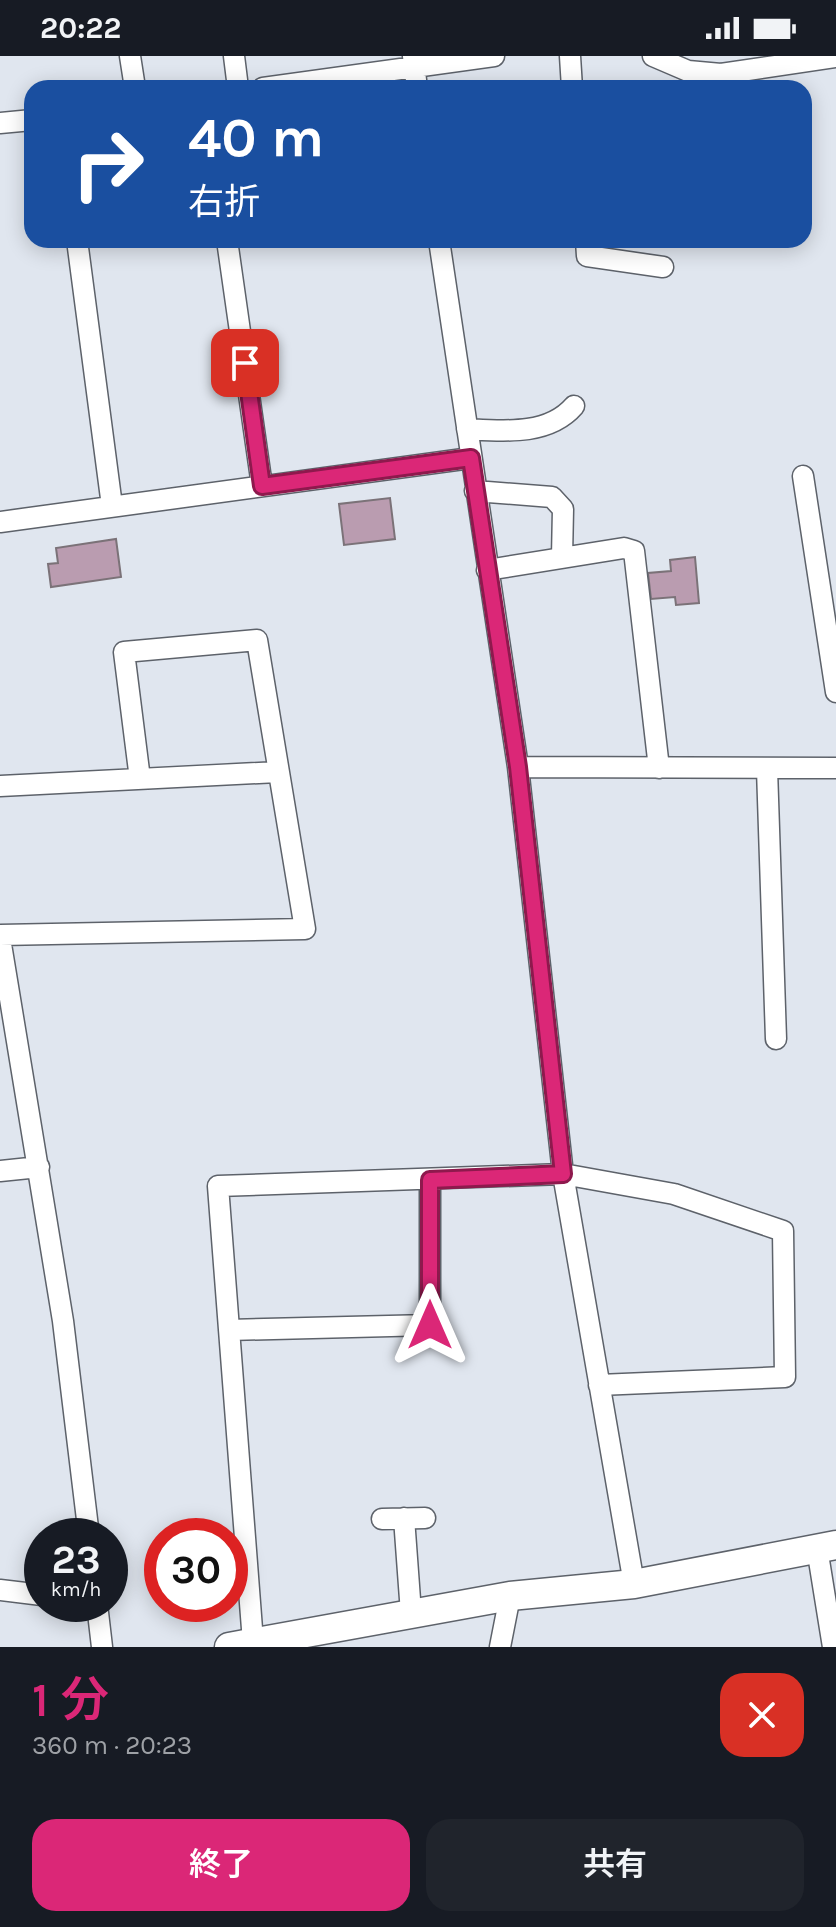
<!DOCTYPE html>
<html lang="ja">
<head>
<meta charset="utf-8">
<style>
  :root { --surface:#171b24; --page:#20242c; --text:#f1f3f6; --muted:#9ea1a6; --accent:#db2777 }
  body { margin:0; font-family:Karla,"Noto Sans JP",sans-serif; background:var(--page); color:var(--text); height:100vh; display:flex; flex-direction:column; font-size:30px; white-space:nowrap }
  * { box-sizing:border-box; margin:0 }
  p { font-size:26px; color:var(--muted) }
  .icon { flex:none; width:44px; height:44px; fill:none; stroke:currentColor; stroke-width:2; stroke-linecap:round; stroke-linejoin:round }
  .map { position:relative; height:1591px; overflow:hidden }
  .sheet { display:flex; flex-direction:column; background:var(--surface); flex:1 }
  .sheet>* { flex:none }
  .banner { position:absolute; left:24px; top:24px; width:788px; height:168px; border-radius:24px; box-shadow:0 4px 20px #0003; background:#1a4fa0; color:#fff; overflow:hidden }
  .speed { position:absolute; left:24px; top:1462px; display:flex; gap:16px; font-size:40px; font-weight:700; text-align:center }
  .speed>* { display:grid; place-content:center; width:104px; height:104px; border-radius:50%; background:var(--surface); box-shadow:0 4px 20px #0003; line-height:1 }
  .speed small { font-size:20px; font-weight:400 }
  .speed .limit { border:12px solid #d22; background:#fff; color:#111 }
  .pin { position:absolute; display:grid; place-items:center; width:68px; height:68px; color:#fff; margin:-34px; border-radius:16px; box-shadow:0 4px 12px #0006 }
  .me { position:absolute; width:88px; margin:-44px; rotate:0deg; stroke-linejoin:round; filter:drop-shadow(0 0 6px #0008) }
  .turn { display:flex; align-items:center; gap:28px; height:168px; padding:0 32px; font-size:36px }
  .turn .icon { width:104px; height:104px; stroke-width:2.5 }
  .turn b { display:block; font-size:56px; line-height:68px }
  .round { display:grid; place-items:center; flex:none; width:84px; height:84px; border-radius:24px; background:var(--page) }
  .head { display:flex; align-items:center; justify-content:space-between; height:136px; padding:0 32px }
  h1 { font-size:48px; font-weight:600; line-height:60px; color:var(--accent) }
  .action { display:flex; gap:16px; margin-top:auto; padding:16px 32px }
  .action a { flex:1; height:92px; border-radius:24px; background:var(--accent); color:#fff; font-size:32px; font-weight:600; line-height:92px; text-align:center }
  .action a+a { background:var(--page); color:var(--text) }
  .status { display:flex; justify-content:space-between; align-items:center; height:56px; padding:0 40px; background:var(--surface); direction:ltr }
  .status svg { height:22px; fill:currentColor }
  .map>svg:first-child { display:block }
  .building { fill:#ba9cb0; stroke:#7b7278; stroke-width:2 }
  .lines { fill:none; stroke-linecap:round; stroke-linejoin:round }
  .street-casing { stroke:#5d626a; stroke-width:23 }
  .secondary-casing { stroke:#5d626a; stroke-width:31 }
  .street { stroke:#fff; stroke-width:20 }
  .secondary { stroke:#fff; stroke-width:28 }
  .route-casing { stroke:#8e194d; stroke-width:20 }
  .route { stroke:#db2777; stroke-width:14 }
</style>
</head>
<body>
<div class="status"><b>20:22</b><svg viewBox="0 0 49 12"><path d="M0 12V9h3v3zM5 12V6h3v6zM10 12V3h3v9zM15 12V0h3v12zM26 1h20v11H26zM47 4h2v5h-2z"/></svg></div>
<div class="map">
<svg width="836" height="1591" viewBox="0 0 836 1591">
  <rect width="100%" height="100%" fill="#e0e6ef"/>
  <path class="building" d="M390 442 395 483 344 489 339 448Z
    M116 483 121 521 51 531 48 508 58 507 56 492Z
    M695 501 699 547 676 549 675 541 651 543 648 517 671 515 670 504Z"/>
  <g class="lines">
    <g class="street-casing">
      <path id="street" d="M130 0 135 32
        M234 0 238 32
        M413 0 417 32
        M570 0 572 32
        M653 0 688 15 721 18 836 1
        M263 32 494 0
        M0 67 32 64
        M77 184 112 450
        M227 184 262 430
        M439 184 518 711 563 1118 634 1528
        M586 184 587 200 663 211
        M467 373C503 375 548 380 574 350
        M803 420 836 636
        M475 435 552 441 563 453 562 501
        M0 466 471 402
        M487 514 624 492 634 495 659 712
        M518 711 836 712
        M767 713 776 983
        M0 730 278 716
        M0 879 305 873 257 584 124 596 140 723
        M0 882 63 1265 89 1480
        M0 1115 39 1111
        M229 1274 430 1269V1124
        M404 1462 411 1557
        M382 1463 425 1462
        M817 1492 833 1591
        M0 1534 42 1539
        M97 1548 102 1591
        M253 1586 218 1130 563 1118 674 1138 783 1175 785 1321 599 1329
        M500 1591 510 1540"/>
    </g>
    <g class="secondary-casing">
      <path id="secondary" d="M229 1591 510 1540 634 1528 836 1489"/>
    </g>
    <use href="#street" class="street"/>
    <use href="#secondary" class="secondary"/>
  </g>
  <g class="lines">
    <g class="route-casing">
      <path id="route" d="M245 307 262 430 471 402 518 711 563 1118 430 1124V1269"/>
    </g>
    <use href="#route" class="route"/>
  </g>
</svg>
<div class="speed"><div>23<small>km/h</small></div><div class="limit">30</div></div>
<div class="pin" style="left:245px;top:307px;background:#d93025"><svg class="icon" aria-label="arrive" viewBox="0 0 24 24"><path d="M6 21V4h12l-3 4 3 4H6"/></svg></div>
<svg class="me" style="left:430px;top:1269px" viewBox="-20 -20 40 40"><path d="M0-17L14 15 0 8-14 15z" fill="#db2777" stroke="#fff" stroke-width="4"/></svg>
<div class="banner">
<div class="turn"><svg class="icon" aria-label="right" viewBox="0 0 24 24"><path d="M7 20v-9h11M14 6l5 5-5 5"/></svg><div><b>40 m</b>右折</div></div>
</div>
</div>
<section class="sheet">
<div class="head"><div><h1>1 分</h1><p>360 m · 20:23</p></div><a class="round" style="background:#d93025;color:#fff"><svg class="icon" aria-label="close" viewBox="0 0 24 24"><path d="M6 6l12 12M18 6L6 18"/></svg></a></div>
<div class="action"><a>終了</a><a>共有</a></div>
</section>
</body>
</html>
